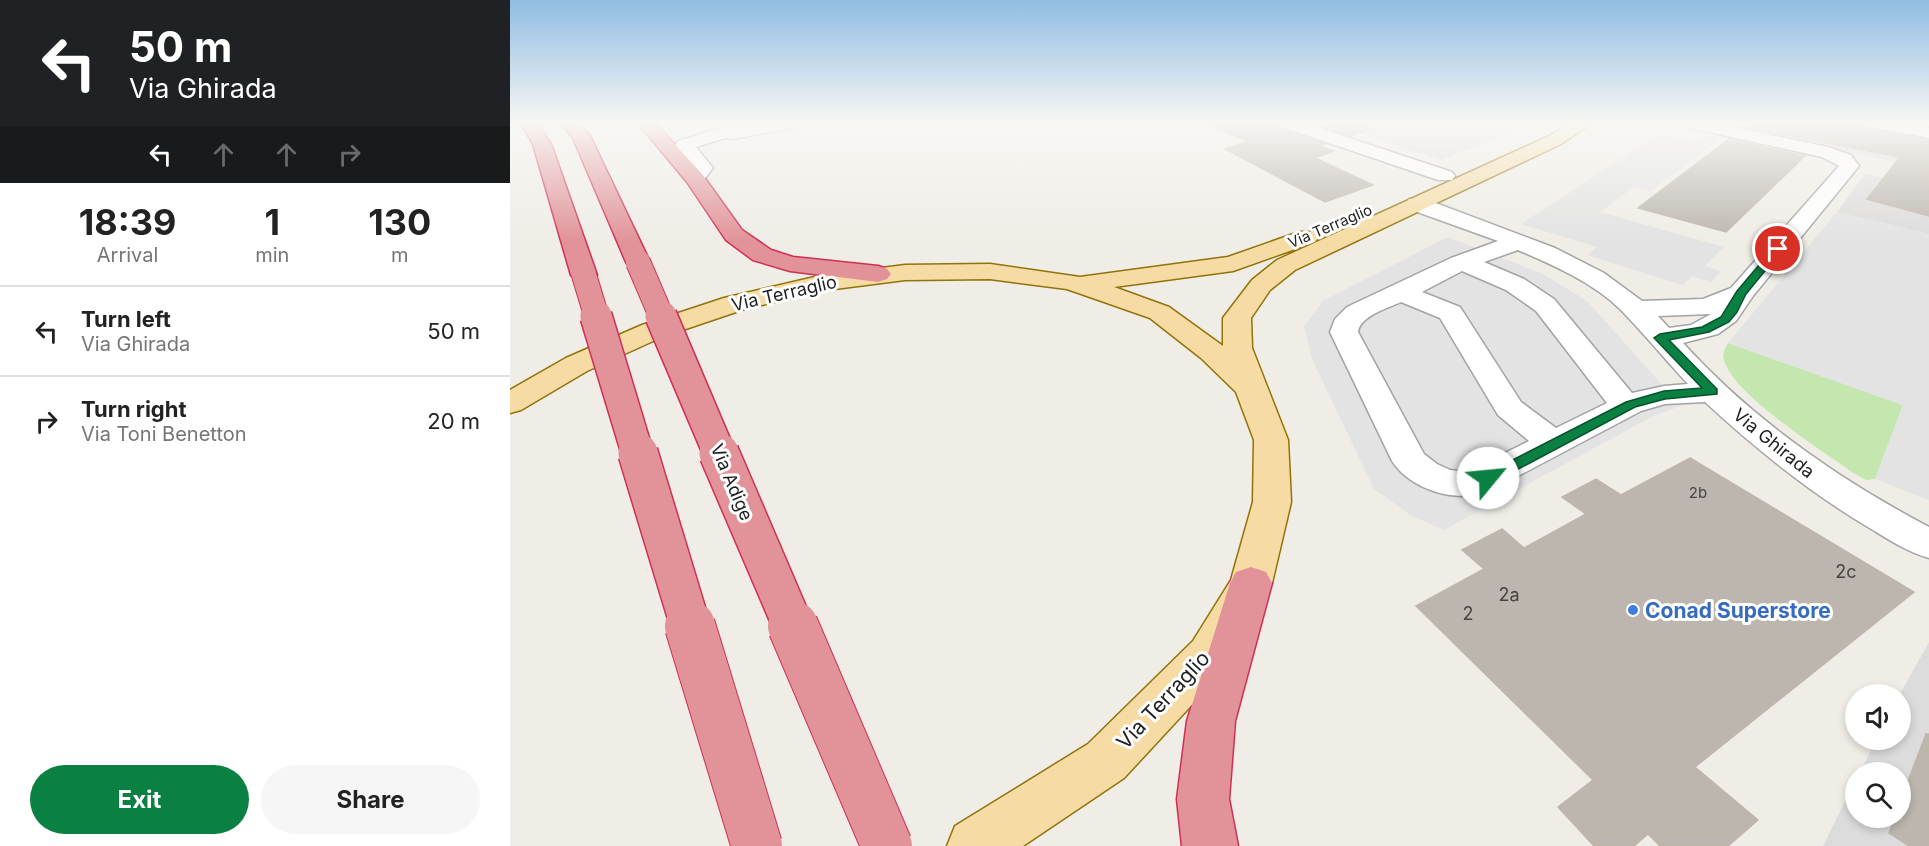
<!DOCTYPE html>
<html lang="en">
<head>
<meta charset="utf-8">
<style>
  :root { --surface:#fff; --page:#f6f6f6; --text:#222; --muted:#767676; --line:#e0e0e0; --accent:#0b8043 }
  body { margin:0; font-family:Inter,sans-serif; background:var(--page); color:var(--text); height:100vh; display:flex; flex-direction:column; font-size:22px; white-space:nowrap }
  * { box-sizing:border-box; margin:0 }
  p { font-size:20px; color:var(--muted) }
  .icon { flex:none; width:33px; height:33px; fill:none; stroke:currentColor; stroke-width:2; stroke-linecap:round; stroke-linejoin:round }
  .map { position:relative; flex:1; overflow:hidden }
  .side { display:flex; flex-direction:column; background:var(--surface); width:510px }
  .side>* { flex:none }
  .hud { background:#202124; color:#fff; overflow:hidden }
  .tools { position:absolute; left:1335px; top:684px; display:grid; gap:12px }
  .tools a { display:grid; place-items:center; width:66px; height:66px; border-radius:50%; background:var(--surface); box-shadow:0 3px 9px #0003; font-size:30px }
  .pin { position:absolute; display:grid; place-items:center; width:51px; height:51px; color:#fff; margin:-26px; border:3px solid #fff; border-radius:50%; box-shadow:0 2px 6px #0007 }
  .me { position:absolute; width:66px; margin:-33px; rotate:62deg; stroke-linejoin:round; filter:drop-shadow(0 0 4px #0008) }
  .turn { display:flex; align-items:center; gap:21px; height:126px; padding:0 30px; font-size:27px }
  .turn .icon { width:78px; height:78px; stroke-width:2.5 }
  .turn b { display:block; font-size:42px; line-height:51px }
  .lanes { display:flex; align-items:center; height:57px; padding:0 30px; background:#0003; justify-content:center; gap:30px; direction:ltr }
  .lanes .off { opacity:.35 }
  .eta { display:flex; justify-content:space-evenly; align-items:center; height:102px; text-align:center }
  .eta b { font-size:36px; font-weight:700; line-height:42px }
  .cta { display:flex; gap:12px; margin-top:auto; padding:12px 30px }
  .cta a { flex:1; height:69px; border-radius:36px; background:var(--accent); color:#fff; font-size:24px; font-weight:700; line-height:69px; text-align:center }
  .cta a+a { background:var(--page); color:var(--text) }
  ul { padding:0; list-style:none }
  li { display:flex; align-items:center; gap:18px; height:90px; padding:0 30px; border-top:2px solid var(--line) }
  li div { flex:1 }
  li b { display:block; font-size:22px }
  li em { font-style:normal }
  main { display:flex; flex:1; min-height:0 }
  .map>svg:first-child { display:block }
  .residential { fill:#dddcdc }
  .grass { fill:#c4e6af }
  .parking { fill:#e3e3e3 }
  .building { fill:#bcb6af; stroke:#c0b6a9; stroke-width:1.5 }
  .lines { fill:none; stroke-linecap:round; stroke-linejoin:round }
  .minor-casing { stroke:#a3a3a3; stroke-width:3 }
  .major-casing { stroke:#917309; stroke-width:3 }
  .highway-casing { stroke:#d03055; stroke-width:3 }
  .minor { fill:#fff; fill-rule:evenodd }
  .major { fill:#f6dca4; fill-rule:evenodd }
  .highway { fill:#e19399; fill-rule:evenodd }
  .highway-bridge-far3-casing { stroke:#d03055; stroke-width:26; stroke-linecap:butt }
  .highway-bridge-far2-casing { stroke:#d03055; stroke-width:34; stroke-linecap:butt }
  .highway-bridge-far1-casing { stroke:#d03055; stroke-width:42; stroke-linecap:butt }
  .highway-bridge-casing { stroke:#d03055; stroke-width:52; stroke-linecap:butt }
  .highway-bridge-far3 { stroke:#e19399; stroke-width:24 }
  .highway-bridge-far2 { stroke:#e19399; stroke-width:31 }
  .highway-bridge-far1 { stroke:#e19399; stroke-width:39 }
  .highway-bridge { stroke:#e19399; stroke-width:50 }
  .route { fill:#0b8043; stroke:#07532c; stroke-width:1.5 }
  .shop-dot { fill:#3f7fe0; stroke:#fff; stroke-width:2 }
  .labels { text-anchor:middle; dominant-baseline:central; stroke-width:6; stroke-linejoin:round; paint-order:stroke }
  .far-street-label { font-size:15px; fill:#1f1f1f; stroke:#fff }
  .number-label { font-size:15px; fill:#464543 }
  .street-label { font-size:18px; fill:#1f1f1f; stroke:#fff }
  .near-number-label { font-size:18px; fill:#464543 }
  .near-shop-label { font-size:21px; font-weight:bold; fill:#366cbe; stroke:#fff; text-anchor:start }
  .near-street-label { font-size:21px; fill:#1f1f1f; stroke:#fff }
</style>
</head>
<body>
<main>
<section class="side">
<div class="hud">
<div class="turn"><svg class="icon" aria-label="left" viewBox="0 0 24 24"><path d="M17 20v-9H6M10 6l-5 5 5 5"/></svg><div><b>50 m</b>Via Ghirada</div></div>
<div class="lanes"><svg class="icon" aria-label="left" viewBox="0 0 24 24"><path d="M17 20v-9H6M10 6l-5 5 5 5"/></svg><svg class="icon off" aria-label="ahead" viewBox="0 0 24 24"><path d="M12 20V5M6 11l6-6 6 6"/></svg><svg class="icon off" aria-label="ahead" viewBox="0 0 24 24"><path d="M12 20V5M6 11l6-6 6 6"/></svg><svg class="icon off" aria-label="right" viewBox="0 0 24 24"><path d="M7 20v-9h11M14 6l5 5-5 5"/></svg></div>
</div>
<div class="eta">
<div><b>18:39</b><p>Arrival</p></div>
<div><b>1</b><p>min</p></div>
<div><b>130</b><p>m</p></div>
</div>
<ul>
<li><svg class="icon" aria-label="left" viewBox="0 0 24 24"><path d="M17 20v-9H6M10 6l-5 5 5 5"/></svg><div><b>Turn left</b><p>Via Ghirada</p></div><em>50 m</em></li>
<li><svg class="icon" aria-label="right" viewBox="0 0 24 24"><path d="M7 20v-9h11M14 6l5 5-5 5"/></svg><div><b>Turn right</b><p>Via Toni Benetton</p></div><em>20 m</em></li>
</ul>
<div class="cta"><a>Exit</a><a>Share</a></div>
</section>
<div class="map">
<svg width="1419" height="846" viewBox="0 0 1419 846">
  <rect width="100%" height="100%" fill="#efede6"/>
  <path class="residential" d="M816 123H1020L932 160Z
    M1196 123H1356L1419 135V234L1327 212 1355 174 1374 178 1385 162Z
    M1419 642V846H1313L1345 781 1346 818H1390V772H1350L1366 740H1390V694Z"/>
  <path class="grass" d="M1218 343 1393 405 1365 479 1356 480 1342 472C1313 451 1222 394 1214 360 1212 354 1215 349 1218 343Z"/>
  <path class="parking" d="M1149 134 1187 142 1197 135 1211 138 1141 191 1124 187 1090 212 1214 247 1195 266 1211 271 1201 282 1182 276 1172 285 1077 255 1087 247 1011 224Z
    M1327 212 1419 234V500L1365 479 1393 405 1218 343Z
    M938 237 1033 274 1077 301 1171 406 1143 416 934 530 900 515 864 489 802 359 794 326 813 301Z"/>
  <path class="building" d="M698 123H767L771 129 815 144 809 146 824 151 805 158 863 185 815 202 715 149 739 141 697 125Z
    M800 123H859L860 130 841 136Z
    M1241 123H1355L1360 129 1419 140V216L1357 199 1390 157 1235 127Z
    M1219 139 1295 156 1216 232 1128 208Z
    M1180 458 1404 592 1185 767 1248 820 1218 846H1150L1138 834 1124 846H1084L1048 807 1083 780 906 606 974 569 952 550 992 529 1014 548 1076 514 1052 497 1086 479 1111 495Z
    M1416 734H1419V846H1399L1379 833 1385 818H1390V802Z"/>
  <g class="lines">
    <g class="minor-casing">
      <path id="minor" d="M208 123H224L228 128 256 123H292L283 128 223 139 215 138 186 147 203 168 192 182H178L175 178 183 168 165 145 168 141 208 129 210 127Z
        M769 123H794L942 172 945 176 942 180H928L772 127Z
        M1174 123H1204L1318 147 1341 155 1349 166 1243 296 1226 321 1208 334 1173 343C1242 419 1328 479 1419 527V558C1397 552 1378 539 1358 527 1299 492 1246 449 1195 402L1155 404 1131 411 976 493C944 502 901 490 882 461L820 332 825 319 837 307 941 258 988 241 899 209 896 204 899 199H915L1045 248 1094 273 1132 301 1193 299 1221 288 1329 166 1312 157 1176 127ZM1008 250C1043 265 1084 283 1111 310 1135 335 1154 358 1178 384L1154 386 1122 393 1044 299 1014 279 974 262ZM952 271 996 290 1026 311 1097 403 1046 428 1011 402 950 307 912 292ZM891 302 930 318 988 415 1019 441 957 472 940 470 927 464 914 454 848 332C850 316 878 308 891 302ZM1201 314 1181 325 1159 328 1148 316Z
        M1357 123H1392L1419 128V138L1360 127Z"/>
    </g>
    <g class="major-casing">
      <path id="major" d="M1061 123H1082L1051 144 785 270 760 290 741 318 742 348 778 440 781 502 762 583 715 669 614 778 513 846H437L445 826 578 744 683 641 721 580 743 502 744 440 726 392 691 358 640 318 557 289 480 279 395 280 309 291 232 310 152 337 77 371 11 410 0 413V390L56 358 132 325 214 298 309 276 395 265 480 264 570 277 718 257 789 232H805L809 237 805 242 723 271 604 287 659 307 713 346V318L742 280 767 260 1039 136Z"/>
    </g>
    <g class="highway-casing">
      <path id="highway" d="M11 123H27L41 144 87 275 83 280 74 283 65 280 61 275 23 144Z
        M51 123H68L80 136 140 262 137 267 128 269 119 267 116 262 63 138Z
        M128 123H145L192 174 232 230 261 250 283 257 368 266 377 269 381 274 377 279 368 282 280 271 243 260 216 240 177 182Z
        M741 567 756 572 762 583 725 721 719 799 728 846H672L667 799 677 721 720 583 726 572Z"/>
    </g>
    <use href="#minor" class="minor"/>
    <use href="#major" class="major"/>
    <use href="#highway" class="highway"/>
    <g class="highway-bridge-far3-casing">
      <path id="highway-bridge-far3" d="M128 262 152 318
        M74 275 87 318"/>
    </g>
    <g class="highway-bridge-far2-casing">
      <path id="highway-bridge-far2" d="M86 316 128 455
        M151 316 210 455"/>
    </g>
    <g class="highway-bridge-far1-casing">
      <path id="highway-bridge-far1" d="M128 453 181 628
        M209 453 284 628"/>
    </g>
    <g class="highway-bridge-casing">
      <path id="highway-bridge" d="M180 626 247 846
        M283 626 377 846"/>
    </g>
    <use href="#highway-bridge-far3" class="highway-bridge-far3"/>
    <use href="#highway-bridge-far2" class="highway-bridge-far2"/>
    <use href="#highway-bridge-far1" class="highway-bridge-far1"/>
    <use href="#highway-bridge" class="highway-bridge"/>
  </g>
  <linearGradient id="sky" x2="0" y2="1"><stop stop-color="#8fbde2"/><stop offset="0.51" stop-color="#f8f7f4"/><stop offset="1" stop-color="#f8f7f4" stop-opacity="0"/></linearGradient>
  <rect width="1419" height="241" fill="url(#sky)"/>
  <path class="route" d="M1265 246 1273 249 1236 294 1227 312 1219 322 1199 332 1159 340 1207 389V394L1155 399 1125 407 984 482H973L971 478 973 475 1116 402 1154 391 1192 388 1144 338 1150 334 1192 327 1211 317 1227 291Z"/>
  <circle class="shop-dot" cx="1123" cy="610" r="6"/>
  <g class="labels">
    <g class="far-street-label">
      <text transform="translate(820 226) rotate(-23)">Via Terraglio</text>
    </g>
    <g class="number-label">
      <text x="1188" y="492">2b</text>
    </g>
    <g class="street-label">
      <text transform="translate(274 293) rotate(-13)">Via Terraglio</text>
      <text transform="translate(1264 443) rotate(39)">Via Ghirada</text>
      <text transform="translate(222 482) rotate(67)">Via Adige</text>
    </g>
    <g class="near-number-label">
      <text x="1336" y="571">2c</text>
      <text x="999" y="594">2a</text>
      <text x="958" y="613">2</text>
    </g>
    <g class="near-shop-label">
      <text x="1135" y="610">Conad Superstore</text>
    </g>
    <g class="near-street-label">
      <text transform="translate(653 700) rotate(-47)">Via Terraglio</text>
    </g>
  </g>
</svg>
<div class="tools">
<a><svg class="icon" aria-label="sound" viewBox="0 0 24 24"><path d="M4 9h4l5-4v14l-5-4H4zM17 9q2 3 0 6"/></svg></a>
<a><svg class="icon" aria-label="search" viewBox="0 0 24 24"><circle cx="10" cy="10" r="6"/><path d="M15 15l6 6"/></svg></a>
</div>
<div class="pin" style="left:1268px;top:249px;background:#d93025"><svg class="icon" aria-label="arrive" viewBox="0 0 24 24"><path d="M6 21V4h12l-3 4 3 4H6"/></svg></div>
<svg class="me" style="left:978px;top:478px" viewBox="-20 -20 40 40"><circle r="19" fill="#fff"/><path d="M0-13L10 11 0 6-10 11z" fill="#0b8043"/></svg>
</div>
</main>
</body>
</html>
